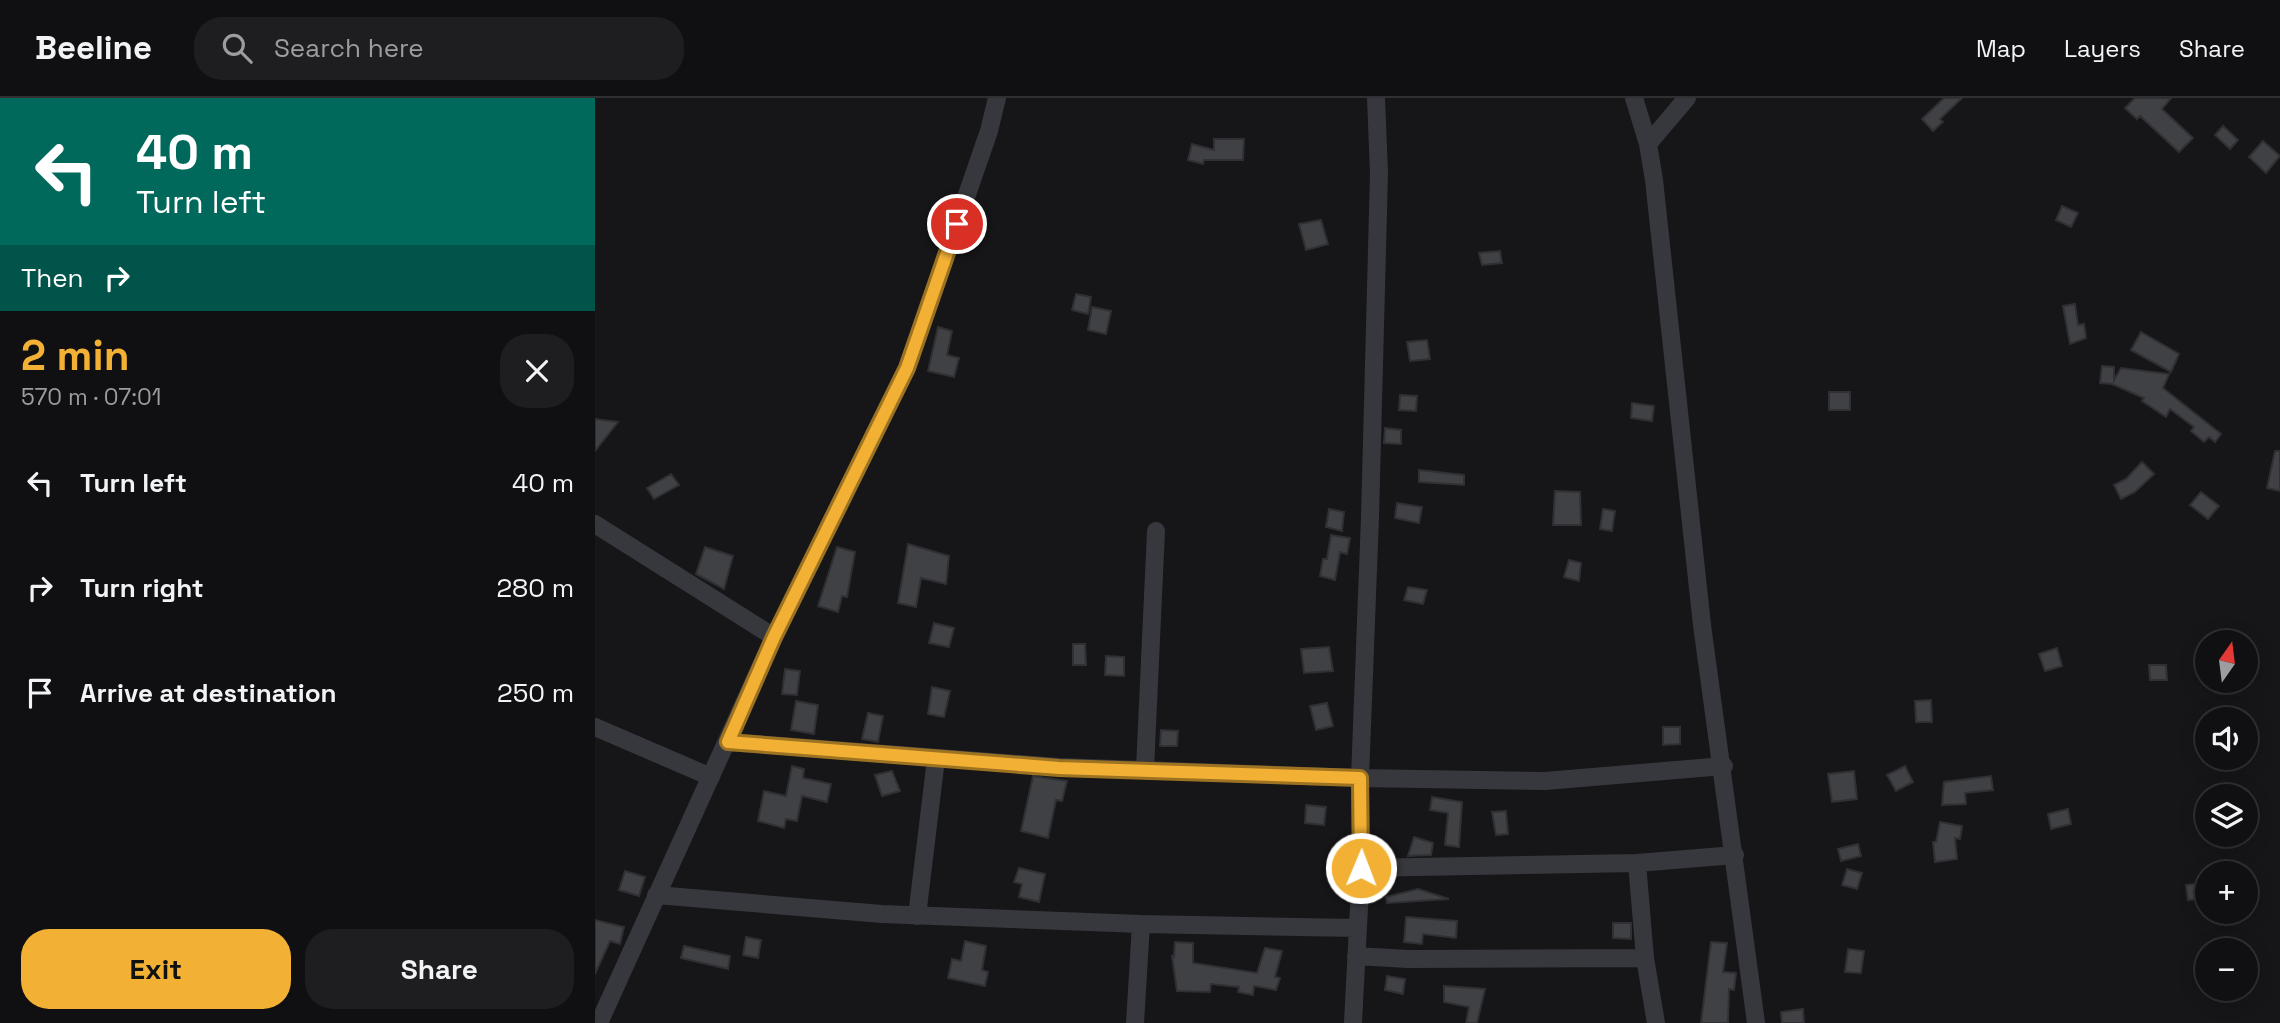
<!DOCTYPE html>
<html lang="en">
<head>
<meta charset="utf-8">
<style>
  :root { --surface:#101012; --page:#1e1e20; --text:#f1f3f6; --muted:#9c9d9f; --line:#303032; --accent:#f2b134 }
  body { margin:0; font-family:"Space Grotesk",sans-serif; background:var(--page); color:var(--text); height:100vh; display:flex; flex-direction:column; font-size:26px; white-space:nowrap }
  * { box-sizing:border-box; margin:0 }
  p { font-size:23px; color:var(--muted) }
  .icon { flex:none; width:38px; height:38px; fill:none; stroke:currentColor; stroke-width:2; stroke-linecap:round; stroke-linejoin:round }
  .map { position:relative; flex:1; overflow:hidden }
  .details { display:flex; flex-direction:column; background:var(--surface); width:595px }
  .details>* { flex:none }
  .hud { background:#00695c; color:#fff; overflow:hidden }
  .needle { width:46px; rotate:14deg }
  .controls { position:absolute; left:1600px; top:532px; display:grid; gap:14px }
  .controls a { display:grid; place-items:center; width:63px; height:63px; border-radius:50%; background:var(--surface); box-shadow:0 4px 18px #0003,0 0 0 2px var(--line); font-size:35px }
  .pin { position:absolute; display:grid; place-items:center; width:60px; height:60px; color:#fff; margin:-30px; border:4px solid #fff; border-radius:50%; box-shadow:0 2px 7px #0007 }
  .me { position:absolute; width:77px; margin:-38px; rotate:1deg; stroke-linejoin:round; filter:drop-shadow(0 0 5px #0008) }
  .turn { display:flex; align-items:center; gap:24px; height:147px; padding:0 21px; font-size:32px }
  .turn .icon { width:91px; height:91px; stroke-width:2.5 }
  .turn b { display:block; font-size:49px; line-height:60px }
  .then { display:flex; align-items:center; height:66px; padding:0 21px; background:#0003; gap:14px; font-size:26px }
  .round { display:grid; place-items:center; flex:none; width:74px; height:74px; border-radius:28px; background:var(--page) }
  .head { display:flex; align-items:center; justify-content:space-between; height:119px; padding:0 21px }
  h1 { font-size:42px; font-weight:800; line-height:52px; color:var(--accent) }
  .primary-button { display:flex; gap:14px; margin-top:auto; padding:14px 21px }
  .primary-button a { flex:1; height:80px; border-radius:28px; background:var(--accent); color:#111; font-size:28px; font-weight:800; line-height:80px; text-align:center }
  .primary-button a+a { background:var(--page); color:var(--text) }
  ul { padding:0; list-style:none }
  li { display:flex; align-items:center; gap:21px; height:105px; padding:0 21px }
  li div { flex:1 }
  li b { display:block; font-size:26px }
  li em { font-style:normal }
  header { display:flex; align-items:center; gap:42px; box-sizing:border-box; height:98px; padding:0 35px; background:var(--surface); border-bottom:2px solid var(--line) }
  header strong { font-size:33px }
  nav { display:flex; gap:38px; margin-inline-start:auto; font-size:24px }
  .search { width:490px; height:63px; background:var(--page); display:flex; align-items:center; gap:18px; box-sizing:border-box; padding:0 24px; border-radius:28px; color:var(--muted); font-size:26px }
  main { display:flex; flex:1; min-height:0 }
  .map>svg:first-child { display:block }
  .building { fill:#404145; stroke:#303034; stroke-width:2 }
  .lines { fill:none; stroke-linecap:round; stroke-linejoin:round }
  .minor { stroke:#37383d; stroke-width:18 }
  .route-casing { stroke:#9d7322; stroke-width:18 }
  .route { stroke:#f2b134; stroke-width:12 }
</style>
</head>
<body>
<header>
<strong>Beeline</strong>
<div class="search"><svg class="icon" aria-label="search" viewBox="0 0 24 24"><circle cx="10" cy="10" r="6"/><path d="M15 15l6 6"/></svg>Search here</div>
<nav><a>Map</a><a>Layers</a><a>Share</a></nav>
</header>
<main>
<section class="details">
<div class="hud">
<div class="turn"><svg class="icon" aria-label="left" viewBox="0 0 24 24"><path d="M17 20v-9H6M10 6l-5 5 5 5"/></svg><div><b>40 m</b>Turn left</div></div>
<div class="then">Then<svg class="icon" aria-label="right" viewBox="0 0 24 24"><path d="M7 20v-9h11M14 6l5 5-5 5"/></svg></div>
</div>
<div class="head"><div><h1>2 min</h1><p>570 m · 07:01</p></div><a class="round"><svg class="icon" aria-label="close" viewBox="0 0 24 24"><path d="M6 6l12 12M18 6L6 18"/></svg></a></div>
<ul>
<li><svg class="icon" aria-label="left" viewBox="0 0 24 24"><path d="M17 20v-9H6M10 6l-5 5 5 5"/></svg><div><b>Turn left</b></div><em>40 m</em></li>
<li><svg class="icon" aria-label="right" viewBox="0 0 24 24"><path d="M7 20v-9h11M14 6l5 5-5 5"/></svg><div><b>Turn right</b></div><em>280 m</em></li>
<li><svg class="icon" aria-label="arrive" viewBox="0 0 24 24"><path d="M6 21V4h12l-3 4 3 4H6"/></svg><div><b>Arrive at destination</b></div><em>250 m</em></li>
</ul>
<div class="primary-button"><a>Exit</a><a>Share</a></div>
</section>
<div class="map">
<svg width="1685" height="925" viewBox="0 0 1685 925">
  <rect width="100%" height="100%" fill="#161618"/>
  <path class="building" d="M1349 0H1367L1345 21 1348 24 1338 33 1327 21Z
    M1540 0H1576L1567 11 1598 40 1584 54 1545 18 1542 21 1530 10Z
    M1628 28 1643 42 1635 51 1620 37Z
    M619 41H649L648 62H609L608 66 593 62 597 46 619 52Z
    M1668 43 1685 58 1671 75 1654 59Z
    M1467 108 1483 115 1476 129 1461 122Z
    M726 122 733 146 711 152 704 126Z
    M905 153 907 165 887 167 884 155Z
    M481 196 496 199 493 216 477 212Z
    M1480 206 1483 227 1489 226 1491 240 1475 246 1468 208Z
    M497 209 516 213 511 236 493 232Z
    M343 229 357 233 352 257 364 260 359 279 333 273Z
    M1546 234 1584 256 1576 274 1536 252Z
    M832 242 835 261 815 263 812 244Z
    M1507 268 1519 269V282L1526 270 1574 276 1568 290 1626 336 1620 344 1614 339 1609 344 1596 333 1599 329 1575 311 1571 319 1547 303 1549 300 1517 286 1505 285Z
    M1234 294H1255V312H1234Z
    M805 297 822 298 821 313 804 312Z
    M1037 305 1059 308 1057 323 1036 320Z
    M0 321 23 324 0 353Z
    M790 330 806 332V346L789 345Z
    M1680 353H1685V393L1672 390Z
    M1547 364 1559 376 1540 394 1526 401 1519 387 1531 381Z
    M824 372 869 377V387L824 384Z
    M76 376 84 387 59 401 52 390Z
    M960 393 985 394 986 427H958Z
    M1606 394 1624 408 1613 421 1595 407Z
    M802 405 827 409 824 425 800 420Z
    M734 411 749 414 747 433 731 429Z
    M1008 411 1020 413 1017 433 1005 431Z
    M736 437 755 440 752 456 745 454 740 482 725 478 728 461H732Z
    M313 446 354 458 351 486 326 480 321 509 303 505Z
    M110 449 138 458 129 491 101 476Z
    M242 449 260 454 252 499 247 498 243 514 223 508Z
    M974 462 986 465 984 483 969 479Z
    M813 489 832 492 828 506 809 502Z
    M339 525 359 530 354 549 334 545Z
    M478 546H490L491 567H478Z
    M734 549 738 573 709 575 706 551Z
    M1462 550 1467 568 1450 573 1444 556Z
    M511 558 529 559V578L510 577Z
    M1554 567H1571L1572 582H1555Z
    M190 571 205 573 202 597 187 596Z
    M337 589 355 593 349 619 333 616Z
    M1336 602 1337 624H1321L1320 603Z
    M201 603 223 607 219 636 196 632Z
    M732 605 738 628 721 632 715 608Z
    M273 615 288 618 283 644 267 641Z
    M1068 629H1085V646L1068 647Z
    M566 632 583 633 582 648H565Z
    M197 668 209 671 208 680 236 686 232 704 207 698 202 723 191 721 189 730 163 723 169 693 191 698Z
    M1310 668 1318 684 1301 693 1292 677Z
    M297 673 305 693 287 698 280 677Z
    M1259 673 1262 701 1237 704 1233 676Z
    M438 678 472 683 467 703 461 702 453 740 426 733Z
    M1396 678 1398 692 1370 695 1371 706 1347 707 1349 684Z
    M837 699 867 704 864 749 850 747 853 715 835 712Z
    M711 707 731 709 729 727 710 725Z
    M1473 711 1476 726 1456 731 1453 716Z
    M911 713 913 736 901 737 897 714Z
    M1345 724 1367 728 1365 741 1360 740 1362 761 1340 764 1338 744H1341Z
    M819 739 838 745 836 757 813 758Z
    M1263 746 1266 758 1246 763 1243 751Z
    M424 770 450 776 444 804 424 799 427 786 419 784Z
    M1252 771 1267 775 1262 791 1247 787Z
    M30 773 50 779 44 798 24 792Z
    M1607 785 1608 801 1593 802 1591 787Z
    M823 791 854 801 792 805 791 799Z
    M811 819 862 823 861 840 828 836 827 846 809 844Z
    M0 822 29 829 25 846 15 843 0 876Z
    M1018 825H1036V841L1018 840Z
    M151 839 166 842 163 860 148 857Z
    M370 843 391 848 387 872 393 874 390 888 353 880 357 861 366 863Z
    M580 844 598 845V865L662 875 670 850 687 853 680 879 685 880 681 892 659 888 658 897 643 894 644 889 616 886 615 894 582 893 577 858 579 859Z
    M1116 844 1132 845 1128 874 1141 875 1139 892 1134 891 1133 925H1106Z
    M89 848 135 858 133 871 86 860Z
    M1253 851 1269 853 1266 875 1250 874Z
    M792 878 810 881 808 896 790 892Z
    M849 888 890 891 882 925H871L874 909 849 904Z
    M1208 911 1209 925H1187L1186 914Z"/>
  <g class="lines">
    <path class="minor" d="M1039 0 1053 46 1059 82 1107 527 1161 925
      M1053 46 1092 0
      M0 426 179 539
      M0 629 116 679
      M133 644 464 669 765 680 950 683 1129 668
      M550 671 561 433
      M766 770 1042 765
      M61 797 287 816 546 826
      M322 818 341 661
      M761 858 813 861 1050 860 1061 925
      M1050 860 1042 765 1140 757
      M4 925 179 539 312 270 394 33 402 0
      M540 925 546 826 762 830
      M758 925 766 770 765 680 775 419 784 75 781 0"/>
  </g>
  <g class="lines">
    <g class="route-casing">
      <path id="route" d="M362 126 312 270 179 539 133 644 464 670 765 680 766 770"/>
    </g>
    <use href="#route" class="route"/>
  </g>
</svg>
<div class="controls">
<a><svg class="needle" viewBox="-14 -14 28 28"><path d="M0-13l5 13h-10z" fill="#e53935"/><path d="M0 13l5-13h-10z" fill="#9c9d9f"/></svg></a>
<a><svg class="icon" aria-label="sound" viewBox="0 0 24 24"><path d="M4 9h4l5-4v14l-5-4H4zM17 9q2 3 0 6"/></svg></a>
<a><svg class="icon" aria-label="layers" viewBox="0 0 24 24"><path d="M12 4l9 5-9 5-9-5zM3 14l9 5 9-5"/></svg></a>
<a>+</a>
<a>−</a>
</div>
<div class="pin" style="left:362px;top:126px;background:#d93025"><svg class="icon" aria-label="arrive" viewBox="0 0 24 24"><path d="M6 21V4h12l-3 4 3 4H6"/></svg></div>
<svg class="me" style="left:766px;top:770px" viewBox="-20 -20 40 40"><circle r="17" fill="#f2b134" stroke="#fff" stroke-width="3"/><path d="M0-11L8 9 0 5-8 9z" fill="#fff"/></svg>
</div>
</main>
</body>
</html>
